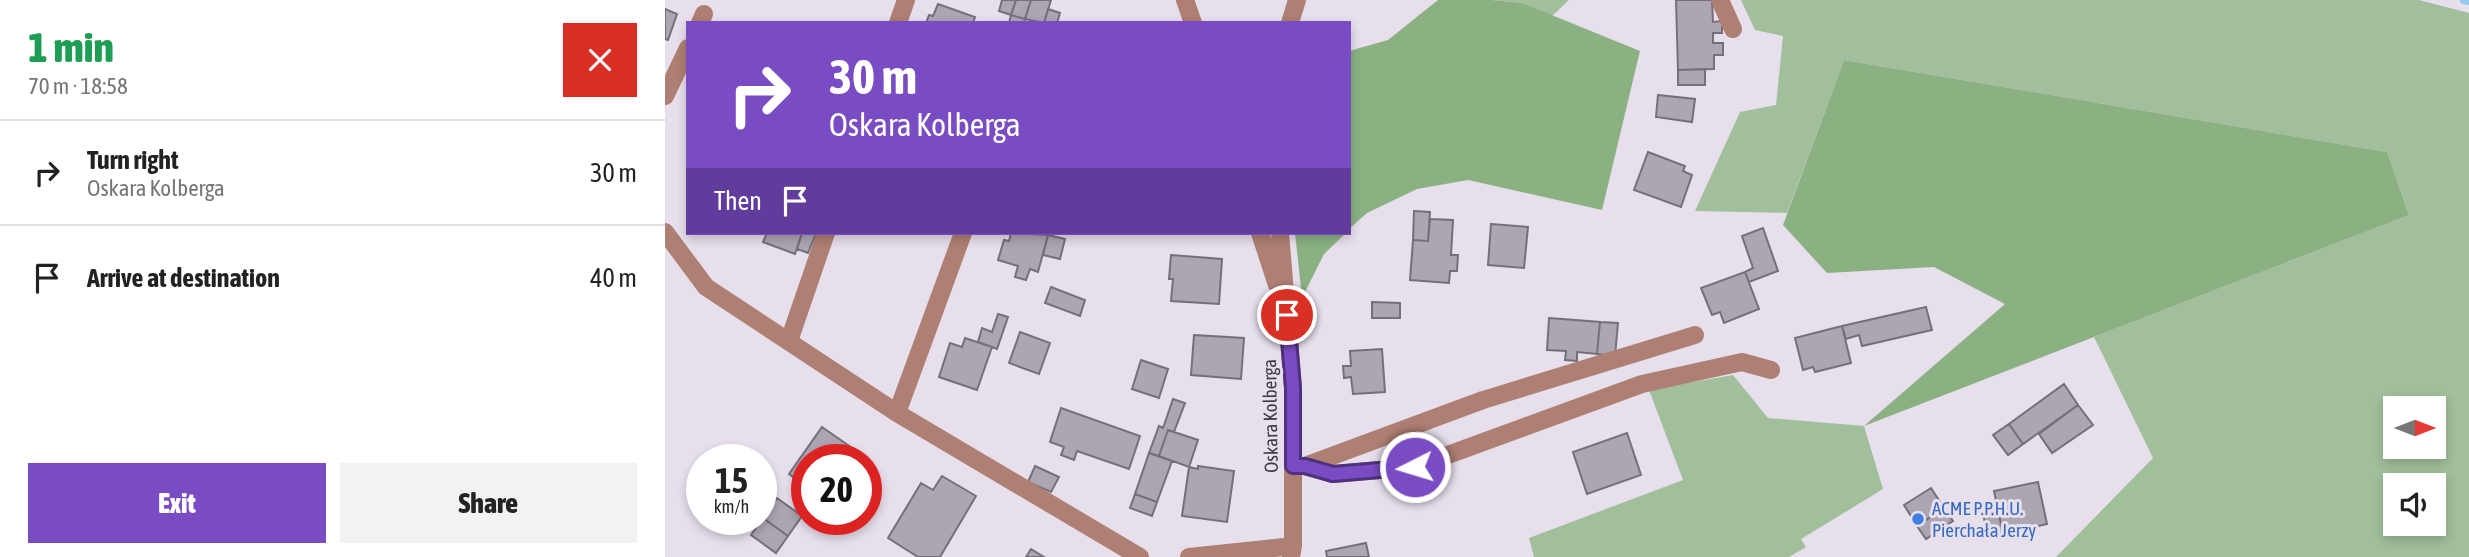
<!DOCTYPE html>
<html lang="en">
<head>
<meta charset="utf-8">
<style>
  :root { --surface:#fff; --page:#f2f2f2; --text:#222; --muted:#767676; --line:#e0e0e0; --accent:#7a4cc4 }
  body { margin:0; font-family:"Asap Condensed",sans-serif; background:var(--page); color:var(--text); height:100vh; display:flex; flex-direction:column; font-size:26px; white-space:nowrap }
  * { box-sizing:border-box; margin:0 }
  p { font-size:23px; color:var(--muted) }
  .icon { flex:none; width:38px; height:38px; fill:none; stroke:currentColor; stroke-width:2; stroke-linecap:round; stroke-linejoin:round }
  .map { position:relative; flex:1; overflow:hidden }
  .details { display:flex; flex-direction:column; background:var(--surface); width:665px }
  .details>* { flex:none }
  .top-card { position:absolute; left:21px; top:21px; width:665px; height:214px; border-radius:0px; box-shadow:0 4px 10px #0003; background:#7a4cc4; color:#fff; overflow:hidden }
  .needle { width:46px; rotate:90deg }
  .controls { position:absolute; left:1718px; top:396px; display:grid; gap:14px }
  .controls a { display:grid; place-items:center; width:63px; height:63px; border-radius:0px; background:var(--surface); box-shadow:0 4px 10px #0003; font-size:35px }
  .speed { position:absolute; left:21px; top:444px; display:flex; gap:14px; font-size:35px; font-weight:700; text-align:center }
  .speed>* { display:grid; place-content:center; width:91px; height:91px; border-radius:50%; background:var(--surface); box-shadow:0 4px 10px #0003; line-height:1 }
  .speed small { font-size:18px; font-weight:400 }
  .speed .limit { border:10px solid #d22; background:#fff; color:#111 }
  .pin { position:absolute; display:grid; place-items:center; width:60px; height:60px; color:#fff; margin:-30px; border:4px solid #fff; border-radius:50%; box-shadow:0 2px 7px #0007 }
  .me { position:absolute; width:77px; margin:-38px; rotate:265deg; stroke-linejoin:round; filter:drop-shadow(0 0 5px #0008) }
  .turn { display:flex; align-items:center; gap:24px; height:147px; padding:0 28px; font-size:32px }
  .turn .icon { width:91px; height:91px; stroke-width:2.5 }
  .turn b { display:block; font-size:49px; line-height:60px }
  .then { display:flex; align-items:center; height:66px; padding:0 28px; background:#0003; gap:14px; font-size:26px }
  .round { display:grid; place-items:center; flex:none; width:74px; height:74px; border-radius:0px; background:var(--page) }
  .overview { display:flex; align-items:center; justify-content:space-between; height:119px; padding:0 28px }
  h1 { font-size:42px; font-weight:800; line-height:52px; color:#1e9e55 }
  .primary-button { display:flex; gap:14px; margin-top:auto; padding:14px 28px }
  .primary-button a { flex:1; height:80px; border-radius:0px; background:var(--accent); color:#fff; font-size:28px; font-weight:800; line-height:80px; text-align:center }
  .primary-button a+a { background:var(--page); color:var(--text) }
  ul { padding:0; list-style:none }
  li { display:flex; align-items:center; gap:21px; height:105px; padding:0 28px; border-top:2px solid var(--line) }
  li div { flex:1 }
  li b { display:block; font-size:26px }
  li em { font-style:normal }
  main { display:flex; flex:1; min-height:0 }
  .map>svg:first-child { display:block }
  .green { fill:#a1bf9b; fill-rule:evenodd }
  .forest { fill:#8bb183 }
  .lines { fill:none; stroke-linecap:round; stroke-linejoin:round }
  .stream { stroke:#95c8ef; stroke-width:8 }
  .building { fill:#ada5b2; stroke:#766f7a; stroke-width:2 }
  .minor { stroke:#ae7f73; stroke-width:18 }
  .route-casing { stroke:#4f317f; stroke-width:18 }
  .route { stroke:#7a4cc4; stroke-width:12 }
  .shop-dot { fill:#3f7fe0; stroke:#e7dfec; stroke-width:2.5 }
  .labels { text-anchor:middle; dominant-baseline:central; stroke-width:6; stroke-linejoin:round; paint-order:stroke }
  .street-label { font-size:19px; fill:#3e3b40; stroke:#e7dfec }
  .shop-label { font-size:19px; fill:#366cbe; stroke:#e7dfec; text-anchor:start }
</style>
</head>
<body>
<main>
<section class="details">
<div class="overview"><div><h1>1 min</h1><p>70 m · 18:58</p></div><a class="round" style="background:#d93025;color:#fff"><svg class="icon" aria-label="close" viewBox="0 0 24 24"><path d="M6 6l12 12M18 6L6 18"/></svg></a></div>
<ul>
<li><svg class="icon" aria-label="right" viewBox="0 0 24 24"><path d="M7 20v-9h11M14 6l5 5-5 5"/></svg><div><b>Turn right</b><p>Oskara Kolberga</p></div><em>30 m</em></li>
<li><svg class="icon" aria-label="arrive" viewBox="0 0 24 24"><path d="M6 21V4h12l-3 4 3 4H6"/></svg><div><b>Arrive at destination</b></div><em>40 m</em></li>
</ul>
<div class="primary-button"><a>Exit</a><a>Share</a></div>
</section>
<div class="map">
<svg width="1804" height="557" viewBox="0 0 1804 557">
  <rect width="100%" height="100%" fill="#e7dfec"/>
  <path class="green" d="M827 0H904L887 16 857 3Z
    M1076 0H1754L1804 13V557H1391L1488 458 1429 337 1744 215 1722 152 1179 60 1122 213 1030 211 1075 112 1111 105 1118 36 1090 30ZM1731 408H1769V446H1731ZM1731 485H1769V523H1731Z
    M1068 375 1103 418 1199 426 1218 489 1136 539 1141 547 1124 557H869L864 538 1018 480 984 390Z"/>
  <path class="forest" d="M773 0H827L857 3 975 51 937 210 803 180 752 189 702 213 684 229V51L723 40Z
    M1179 60 1722 152 1744 215 1199 426 1340 304 1269 267 1162 273 1118 225Z
    M630 233H681L659 254 637 298Z"/>
  <g class="lines">
    <path class="stream" d="M1799 0 1804 1"/>
  </g>
  <path class="building" d="M337 0H351L346 15 334 11Z
    M351 0H366L360 19 346 15Z
    M366 0H386L379 23 360 19Z
    M1011 0H1047L1048 22 1057 21V33H1048V43H1058V55H1049V69L1013 70Z
    M273 4 310 17 308 23H261L264 15 268 16Z
    M0 9 12 14 3 40 0 39Z
    M383 9 395 13 392 23H379Z
    M346 15 360 19 359 23H344Z
    M1040 69V85H1013V70Z
    M993 95 1030 99 1027 122 991 117Z
    M983 152 1020 166 1018 171 1027 175 1016 207 969 190Z
    M749 211 765 212 763 241 748 240Z
    M765 219 788 220 786 255H793L792 271H785L784 283 745 280 748 240 763 241Z
    M826 224 863 227 859 268 823 265Z
    M1098 228 1113 271 1084 282 1080 272 1088 268 1077 236Z
    M102 233H137L130 254 98 242Z
    M137 233H151L143 253 132 249Z
    M346 233 383 235 373 272 365 269 361 280 350 277 353 266 333 260 339 240 344 241Z
    M383 235 400 239 395 259 378 255Z
    M506 255 557 259 554 304 506 301 508 279H504Z
    M1080 272 1094 309 1059 323 1055 312 1047 315 1036 288Z
    M386 287 420 300 415 316 380 303Z
    M707 302 735 303V318H707Z
    M1261 307 1267 330 1197 346 1194 335 1181 339 1177 326Z
    M333 314 343 317 332 349 313 342 317 328 327 332Z
    M884 318 935 322 932 354 912 352V361L900 360 901 351 882 350Z
    M935 322 953 323 950 356 932 354Z
    M1177 326 1186 363 1150 372 1148 367 1138 370 1130 338Z
    M355 332 385 343 374 374 344 363Z
    M529 335 579 338 576 379 526 375Z
    M300 338 327 347 312 390 274 377 285 343 297 347Z
    M717 349 720 392 688 394 686 377 679 378 678 366H686L685 351Z
    M476 360 503 369 494 398 467 389Z
    M1399 384 1413 405 1358 444 1344 424Z
    M508 399 520 403 509 432 503 430 494 456 484 453 494 426 498 428Z
    M1413 405 1428 425 1387 453 1374 434Z
    M396 408 475 436 464 469 412 451 409 460 396 455 399 447 385 442Z
    M1344 424 1358 444 1343 455 1328 435Z
    M157 427 190 450 183 460H142V487L124 474Z
    M503 430 533 440 524 467 494 456Z
    M962 433 976 475 922 494 908 452Z
    M484 453 507 461 492 502 470 494Z
    M370 466 394 477 386 492 363 482Z
    M533 466 569 471 562 522 517 516 524 467 533 469Z
    M277 476 311 496 275 557H253L223 538 256 483 268 490Z
    M1373 482 1382 524 1338 534 1329 491Z
    M1266 488 1279 508 1252 526 1239 505Z
    M470 494 492 502 487 516 465 508Z
    M112 498 137 516 123 536 98 518Z
    M1332 506 1338 534 1323 537 1317 509Z
    M1279 508 1288 521 1261 539 1252 526Z
    M98 518 123 536 111 553 86 535Z
    M701 543 704 557H662L661 551Z
    M366 549 379 557H361Z"/>
  <g class="lines">
    <path class="minor" d="M520 0 528 23
      M1055 0 1068 29
      M35 23 39 14
      M233 23 241 0
      M625 23 632 0
      M0 96 23 48
      M0 232 41 287 232 413 475 557
      M595 233 612 285
      M615 233 628 388V546L626 557
      M124 341 161 233
      M232 413 298 233
      M628 466H640L668 474 750 467 977 384 1077 362 1106 370
      M640 466 818 400 1030 335
      M524 557 628 546"/>
  </g>
  <g class="lines">
    <g class="route-casing">
      <path id="route" d="M622 315 628 388V466H640L668 474 750 467"/>
    </g>
    <use href="#route" class="route"/>
  </g>
  <circle class="shop-dot" cx="1253" cy="519" r="7"/>
  <g class="labels">
    <g class="street-label">
      <text transform="translate(605 416) rotate(-91)">Oskara Kolberga</text>
    </g>
    <g class="shop-label">
      <text x="1267" y="508">ACME P.P.H.U.<tspan x="1267" dy="22">Pierchała Jerzy</tspan></text>
    </g>
  </g>
</svg>
<div class="controls">
<a><svg class="needle" viewBox="-14 -14 28 28"><path d="M0-13l5 13h-10z" fill="#e53935"/><path d="M0 13l5-13h-10z" fill="#767676"/></svg></a>
<a><svg class="icon" aria-label="sound" viewBox="0 0 24 24"><path d="M4 9h4l5-4v14l-5-4H4zM17 9q2 3 0 6"/></svg></a>
</div>
<div class="speed"><div>15<small>km/h</small></div><div class="limit">20</div></div>
<div class="pin" style="left:622px;top:315px;background:#d93025"><svg class="icon" aria-label="arrive" viewBox="0 0 24 24"><path d="M6 21V4h12l-3 4 3 4H6"/></svg></div>
<svg class="me" style="left:750px;top:467px" viewBox="-20 -20 40 40"><circle r="17" fill="#7a4cc4" stroke="#fff" stroke-width="3"/><path d="M0-11L8 9 0 5-8 9z" fill="#fff"/></svg>
<div class="top-card">
<div class="turn"><svg class="icon" aria-label="right" viewBox="0 0 24 24"><path d="M7 20v-9h11M14 6l5 5-5 5"/></svg><div><b>30 m</b>Oskara Kolberga</div></div>
<div class="then">Then<svg class="icon" aria-label="arrive" viewBox="0 0 24 24"><path d="M6 21V4h12l-3 4 3 4H6"/></svg></div>
</div>
</div>
</main>
</body>
</html>
